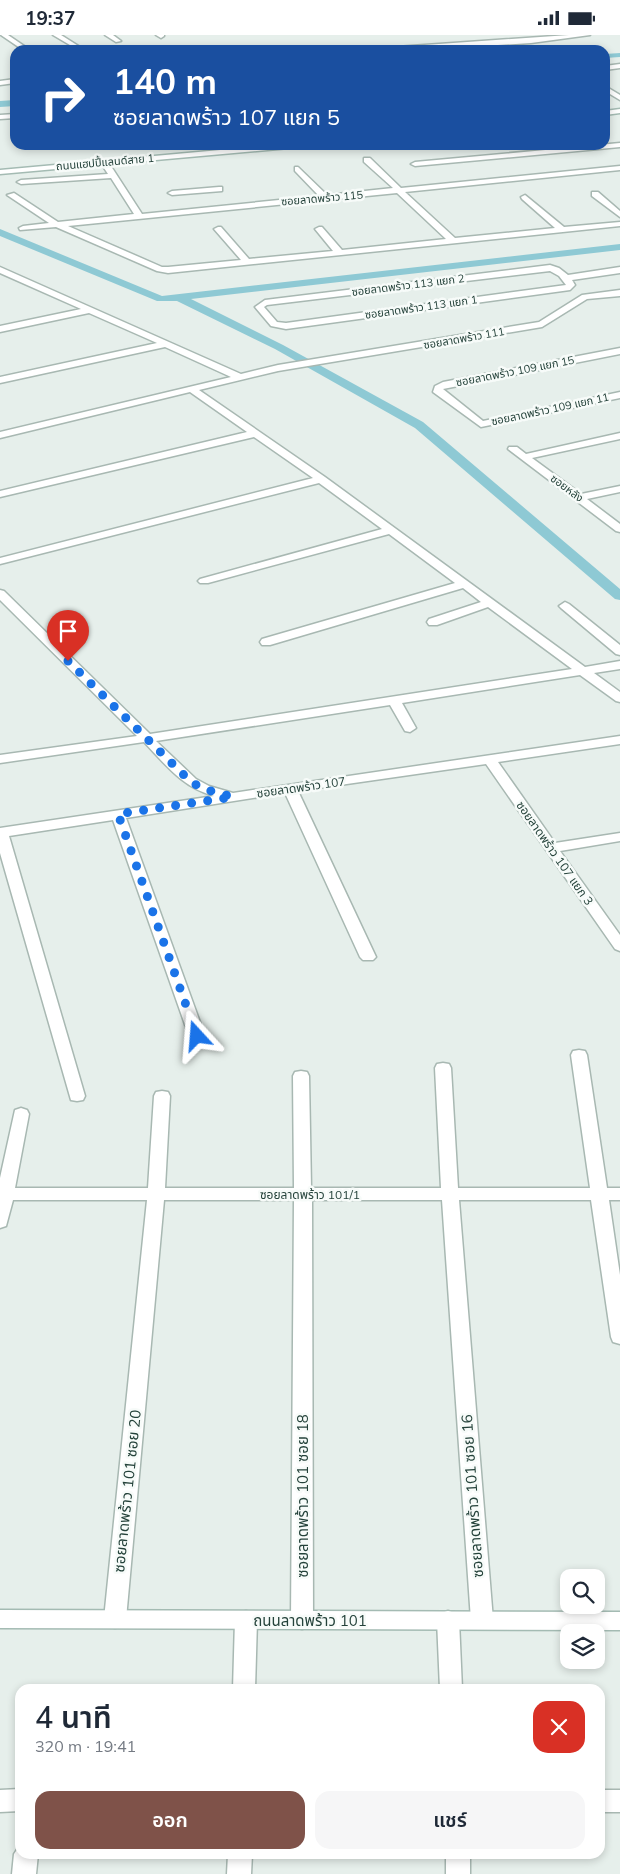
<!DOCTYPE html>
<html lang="th">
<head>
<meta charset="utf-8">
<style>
  :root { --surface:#fff; --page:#f6f6f7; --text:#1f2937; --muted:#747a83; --accent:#7f5249 }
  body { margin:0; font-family:Mulish,"Noto Sans Thai",sans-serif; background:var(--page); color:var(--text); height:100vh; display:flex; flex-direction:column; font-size:19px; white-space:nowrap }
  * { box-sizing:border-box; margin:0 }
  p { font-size:16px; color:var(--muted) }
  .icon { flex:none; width:28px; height:28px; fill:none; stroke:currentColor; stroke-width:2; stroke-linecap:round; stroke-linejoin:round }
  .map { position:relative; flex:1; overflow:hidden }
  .panel { position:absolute; left:15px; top:1649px; width:590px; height:175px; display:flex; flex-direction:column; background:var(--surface); border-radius:15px; box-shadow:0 2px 8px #0003 }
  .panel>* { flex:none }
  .banner { position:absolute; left:10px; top:10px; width:600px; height:105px; border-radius:15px; box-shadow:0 2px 8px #0003; background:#1a4fa0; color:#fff; overflow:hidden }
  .tools { position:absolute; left:560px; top:1534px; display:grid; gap:10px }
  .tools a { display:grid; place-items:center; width:45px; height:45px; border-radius:10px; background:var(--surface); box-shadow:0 2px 8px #0003; font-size:25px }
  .pin { position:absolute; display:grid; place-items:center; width:42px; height:42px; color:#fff; margin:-51px -21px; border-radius:50% 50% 50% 0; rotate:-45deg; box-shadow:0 0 5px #0007 }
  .pin .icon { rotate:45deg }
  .me { position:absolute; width:55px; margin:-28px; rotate:341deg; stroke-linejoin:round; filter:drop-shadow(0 0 4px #0008) }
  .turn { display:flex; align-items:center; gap:18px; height:105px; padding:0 20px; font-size:22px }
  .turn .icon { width:65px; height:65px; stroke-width:2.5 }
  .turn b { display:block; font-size:35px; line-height:42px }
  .round { display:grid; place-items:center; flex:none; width:52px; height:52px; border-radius:15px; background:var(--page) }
  .head { display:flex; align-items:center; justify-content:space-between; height:85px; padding:0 20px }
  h1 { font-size:30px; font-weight:600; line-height:38px }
  .action { display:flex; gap:10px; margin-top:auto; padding:10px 20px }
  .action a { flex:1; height:58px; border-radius:15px; background:var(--accent); color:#fff; font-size:20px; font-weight:600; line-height:58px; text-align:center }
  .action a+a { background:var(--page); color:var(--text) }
  .status { display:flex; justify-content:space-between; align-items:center; height:35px; padding:0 25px; background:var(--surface); direction:ltr }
  .status svg { height:14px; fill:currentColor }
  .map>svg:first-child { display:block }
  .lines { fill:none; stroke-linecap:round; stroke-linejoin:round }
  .canal { fill:#8ec9d4; fill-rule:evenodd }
  .street-casing { stroke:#a8b8b2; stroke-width:3 }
  .secondary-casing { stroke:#a4bbb3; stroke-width:3 }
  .street { fill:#fff; fill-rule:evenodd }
  .secondary { fill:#fff; fill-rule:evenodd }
  .route { stroke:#1a73e8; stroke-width:9; stroke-dasharray:0 16.2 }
  .labels { text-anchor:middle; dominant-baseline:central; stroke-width:5; stroke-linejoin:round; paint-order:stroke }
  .far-street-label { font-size:11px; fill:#24423a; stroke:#f7fbf9 }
  .street-label { font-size:12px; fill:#24423a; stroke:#f7fbf9 }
  .near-street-label { font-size:15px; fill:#24423a; stroke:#f7fbf9 }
</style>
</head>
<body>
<div class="status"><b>19:37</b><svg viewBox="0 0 49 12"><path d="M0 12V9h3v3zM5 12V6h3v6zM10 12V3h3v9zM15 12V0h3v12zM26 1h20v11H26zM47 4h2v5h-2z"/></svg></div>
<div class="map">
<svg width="620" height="1839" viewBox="0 0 620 1839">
  <rect width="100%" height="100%" fill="#e6efeb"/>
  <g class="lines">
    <path class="canal" d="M620 18V22L605 23V19Z
      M15 65V71L0 72V66Z
      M0 194 162 261 620 209V215L191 264 283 310 423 387 620 554V565L615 564 415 393 275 314 177 266H157L0 201Z"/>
    <g class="street-casing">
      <path id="street" d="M1 0H8L30 15H23Z
        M53 0H61L80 12 75 13Z
        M105 0H113L121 6 116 7Z
        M156 0H164V1L161 3Z
        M569 0H590L531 8 415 15H379L382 13Z
        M620 29V33L605 35V31Z
        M15 44V48L0 50V46Z
        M605 51 620 60V65L605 56Z
        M15 79V83L0 84V80Z
        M620 108V112L415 131 411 129 415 127Z
        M237 110H245L246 112 242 114Z
        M364 123H370L401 153 620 131V135L405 157 455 203 555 193 522 164 521 162 525 160 564 192 620 187V191L168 238 157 236 56 192 20 195 19 193 23 191 49 188 7 160 14 158 58 187 134 179 111 143 21 149 17 147 21 145 108 139 100 127 104 125H107L142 179 319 161 295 136V132H298L327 160 393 153 364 127ZM397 158 446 204 342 215 322 192H319L315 194 333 216 249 224 221 192H218L214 194 241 225 168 232H162L68 191Z
        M219 152H222V156L172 160 168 158 172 156Z
        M592 157H598L620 176V182L592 161Z
        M550 230 559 233 568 240 620 232V238L572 245 575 250 570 255 286 294 271 291 255 272 265 265ZM550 236 559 241 566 250 286 288 277 287 264 272 267 270Z
        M0 232 241 339 278 330 539 287 582 260 620 255V261L587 264 542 292 278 336 199 355 325 442 585 632 620 626V634L594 638 620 657V667L616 666 580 640 402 668 416 693 410 697 405 696 390 670 156 706 196 744 209 751 233 758 620 701V709L498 727 555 808 620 798V806L560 816 620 900V916L615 914 486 729 298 756 376 922 373 925H363L360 922 285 758 126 783 205 1001 203 1005H191L189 1001 113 785 9 801 85 1061 83 1065 77 1066 71 1065 0 818V793L214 761C182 752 166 730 144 707L0 728V720L137 701 0 565V555L4 556 150 699 572 634 488 572 437 590H429L427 587 429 584 481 567 463 553 270 610H262L260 607 262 604 455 548 389 499 208 548H200L198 546 200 544 382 494 319 448 0 529V523L313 443 254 402 0 462V456L247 397 190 357 0 403V397L231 342 165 312 0 348V342L157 308 89 278 0 297V291L81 274 0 238Z
        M620 313V319L443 354 483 386 620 357V363L481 392 433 357 435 351 443 347Z
        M620 398V404L532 423 581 459 620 451V457L587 464 620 489V497L616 496 508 414 509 412H517L526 419Z
        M565 567 569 569 620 610V620L616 619 561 573 559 571Z
        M579 1015 585 1016 587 1020 607 1153H620V1165H609L620 1240V1309L613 1307 611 1302 591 1165H459L493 1585 489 1592 482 1594 475 1592 471 1585 442 1165H312L313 1585 309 1592 302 1594 295 1592 291 1585 294 1165H164L126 1584 122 1591 115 1593 108 1591 104 1584 147 1165H13L6 1191 0 1193V1143L15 1075 21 1073 27 1075 29 1079 15 1153H148L154 1061 156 1057 162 1056 168 1057 170 1061 165 1153H294L293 1041 295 1037 301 1036 307 1037 309 1041 311 1153H441L435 1033 437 1029 443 1028 449 1029 451 1033 458 1153H590L571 1020 573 1016Z
        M246 1576 253 1578 257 1585 255 1654H233L235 1585 239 1578Z
        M448 1576 455 1578 459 1585 462 1654H440L437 1585 441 1578Z
        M20 1754V1776L0 1777V1755Z
        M600 1755H620V1777H600Z
        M20 1810V1819H38L36 1839H12L14 1819Z
        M228 1819H252L251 1839H227Z
        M446 1819H470V1839H446Z"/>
    </g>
    <g class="secondary-casing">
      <path id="secondary" d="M620 74V78L605 80V76Z
        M275 110H304L300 112 0 139V135Z
        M0 1575 620 1577V1595L0 1593Z"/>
    </g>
    <use href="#street" class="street"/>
    <use href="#secondary" class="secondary"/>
  </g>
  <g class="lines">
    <path class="route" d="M68 626 191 747 204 754 233 762 118 779 197 1001"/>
  </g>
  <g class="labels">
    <g class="far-street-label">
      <text transform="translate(105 127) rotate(-5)">ถนนแฮปปี้แลนด์สาย 1</text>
      <text transform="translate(322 163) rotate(-5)">ซอยลาดพร้าว 115</text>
      <text transform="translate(408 250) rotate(-7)">ซอยลาดพร้าว 113 แยก 2</text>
      <text transform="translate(421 272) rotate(-8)">ซอยลาดพร้าว 113 แยก 1</text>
      <text transform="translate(464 303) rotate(-10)">ซอยลาดพร้าว 111</text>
      <text transform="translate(515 336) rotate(-11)">ซอยลาดพร้าว 109 แยก 15</text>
      <text transform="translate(550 374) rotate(-12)">ซอยลาดพร้าว 109 แยก 11</text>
      <text transform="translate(567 453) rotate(37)">ซอยหลัง</text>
    </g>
    <g class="street-label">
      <text transform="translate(301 752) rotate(-8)">ซอยลาดพร้าว 107</text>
      <text transform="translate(555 818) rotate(55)">ซอยลาดพร้าว 107 แยก 3</text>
      <text x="310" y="1159">ซอยลาดพร้าว 101/1</text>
    </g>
    <g class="near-street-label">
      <text transform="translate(127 1456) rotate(-84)">ซอยลาดพร้าว 101 ซอย 20</text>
      <text transform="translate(302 1461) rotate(-90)">ซอยลาดพร้าว 101 ซอย 18</text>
      <text transform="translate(472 1461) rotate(-94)">ซอยลาดพร้าว 101 ซอย 16</text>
      <text x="310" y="1585">ถนนลาดพร้าว 101</text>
    </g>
  </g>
</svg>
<div class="tools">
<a><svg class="icon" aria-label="search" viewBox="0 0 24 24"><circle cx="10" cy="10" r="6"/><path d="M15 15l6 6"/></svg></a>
<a><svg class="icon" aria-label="layers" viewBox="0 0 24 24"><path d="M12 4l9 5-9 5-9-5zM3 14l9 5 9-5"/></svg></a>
</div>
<div class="pin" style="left:68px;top:626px;background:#d93025"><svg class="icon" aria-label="arrive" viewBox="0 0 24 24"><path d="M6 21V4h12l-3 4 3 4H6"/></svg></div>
<svg class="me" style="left:197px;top:1001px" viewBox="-20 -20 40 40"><path d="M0-17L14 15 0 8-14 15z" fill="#1a73e8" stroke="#fff" stroke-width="4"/></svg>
<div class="banner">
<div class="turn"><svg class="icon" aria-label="right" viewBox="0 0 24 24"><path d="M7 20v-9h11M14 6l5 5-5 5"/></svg><div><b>140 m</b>ซอยลาดพร้าว 107 แยก 5</div></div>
</div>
<section class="panel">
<div class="head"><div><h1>4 นาที</h1><p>320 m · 19:41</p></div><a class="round" style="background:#d93025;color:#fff"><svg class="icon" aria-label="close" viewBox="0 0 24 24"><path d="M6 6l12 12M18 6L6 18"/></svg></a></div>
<div class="action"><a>ออก</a><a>แชร์</a></div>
</section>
</div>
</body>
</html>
